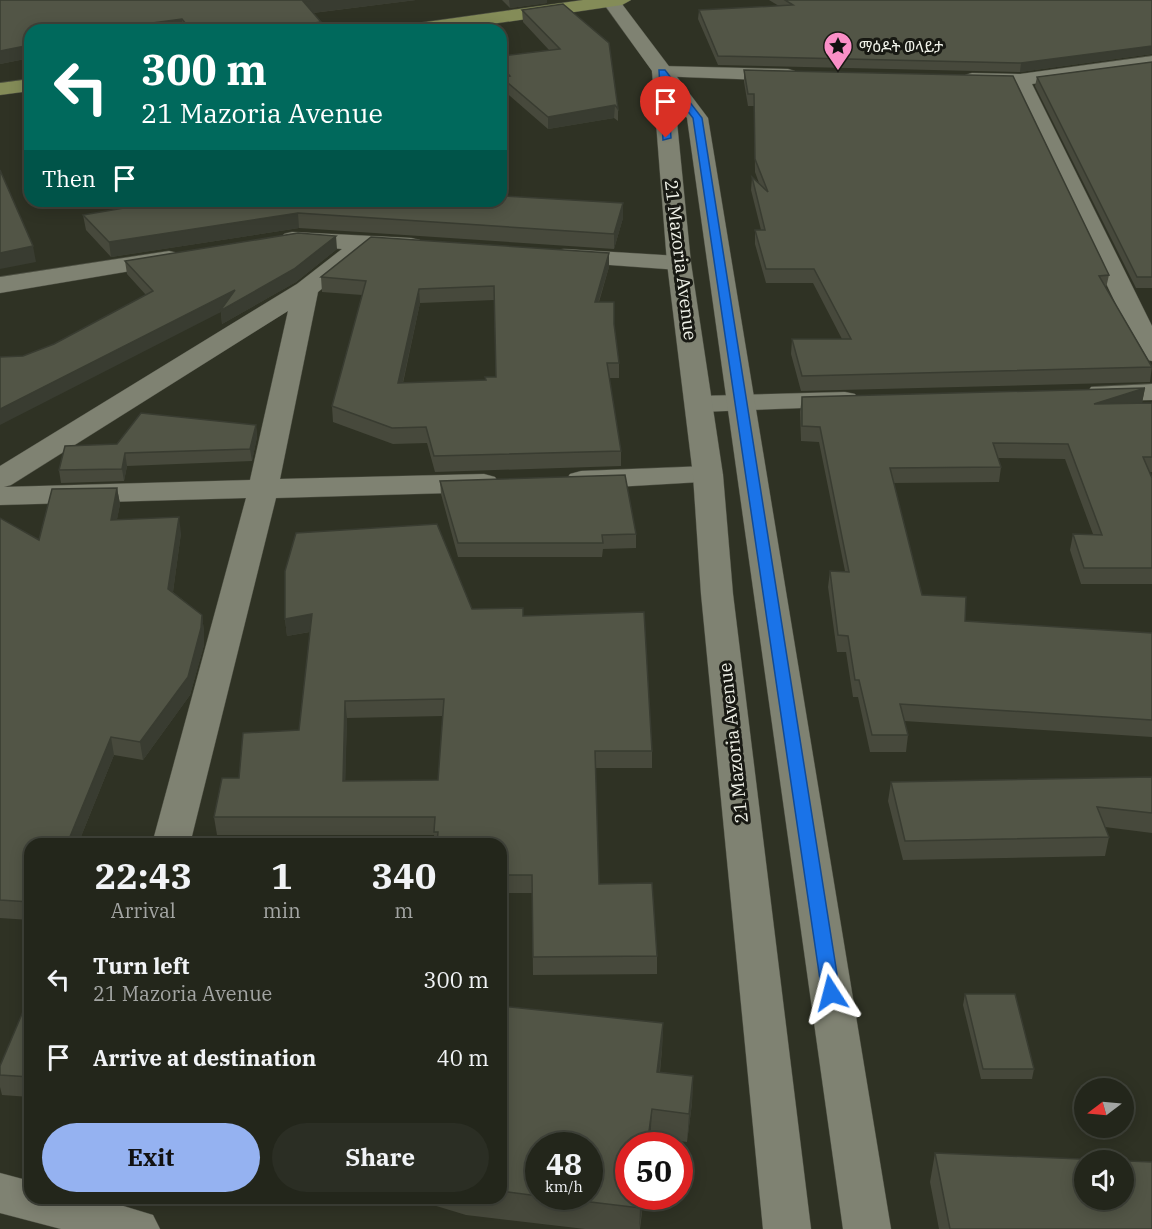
<!DOCTYPE html>
<html lang="en">
<head>
<meta charset="utf-8">
<style>
  :root { --surface:#23261b; --page:#2b2e24; --text:#f1f3f6; --muted:#a3a5a3; --line:#40433a; --accent:#95b2f1 }
  body { margin:0; font-family:"IBM Plex Serif","Noto Sans Ethiopic",serif; background:var(--page); color:var(--text); height:100vh; display:flex; flex-direction:column; font-size:22px; white-space:nowrap }
  * { box-sizing:border-box; margin:0 }
  p { font-size:20px; color:var(--muted) }
  .icon { flex:none; width:33px; height:33px; fill:none; stroke:currentColor; stroke-width:2; stroke-linecap:round; stroke-linejoin:round }
  .map { position:relative; flex:1; overflow:hidden }
  .sheet { position:absolute; left:24px; top:838px; width:483px; height:366px; display:flex; flex-direction:column; background:var(--surface); border-radius:18px; box-shadow:0 3px 15px #0003,0 0 0 2px var(--line) }
  .sheet>* { flex:none }
  .hud { position:absolute; left:24px; top:24px; width:483px; height:183px; border-radius:18px; box-shadow:0 3px 15px #0003,0 0 0 2px var(--line); background:#00695c; color:#fff; overflow:hidden }
  .needle { width:39px; rotate:254deg }
  .buttons { position:absolute; left:1074px; top:1078px; display:grid; gap:12px }
  .buttons a { display:grid; place-items:center; width:60px; height:60px; border-radius:50%; background:var(--surface); box-shadow:0 3px 15px #0003,0 0 0 2px var(--line); font-size:30px }
  .speed { position:absolute; left:525px; top:1132px; display:flex; gap:12px; font-size:30px; font-weight:700; text-align:center }
  .speed>* { display:grid; place-content:center; width:78px; height:78px; border-radius:50%; background:var(--surface); box-shadow:0 3px 15px #0003,0 0 0 2px var(--line); line-height:1 }
  .speed small { font-size:15px; font-weight:400 }
  .speed .limit { border:9px solid #d22; background:#fff; color:#111 }
  .pin { position:absolute; display:grid; place-items:center; width:51px; height:51px; color:#fff; margin:-62px -26px; border-radius:50% 50% 50% 0; rotate:-45deg; box-shadow:0 0 6px #0007 }
  .pin .icon { rotate:45deg }
  .me { position:absolute; width:66px; margin:-33px; rotate:351deg; stroke-linejoin:round; filter:drop-shadow(0 0 4px #0008) }
  .turn { display:flex; align-items:center; gap:21px; height:126px; padding:0 18px; font-size:27px }
  .turn .icon { width:78px; height:78px; stroke-width:2.5 }
  .turn b { display:block; font-size:42px; line-height:51px }
  .then { display:flex; align-items:center; height:57px; padding:0 18px; background:#0003; gap:12px; font-size:22px }
  .eta { display:flex; justify-content:space-evenly; align-items:center; height:102px; text-align:center }
  .eta b { font-size:36px; font-weight:800; line-height:42px }
  .action { display:flex; gap:12px; margin-top:auto; padding:12px 18px }
  .action a { flex:1; height:69px; border-radius:36px; background:var(--accent); color:#111; font-size:24px; font-weight:800; line-height:69px; text-align:center }
  .action a+a { background:var(--page); color:var(--text) }
  ul { padding:0; list-style:none }
  li { display:flex; align-items:center; gap:18px; height:78px; padding:0 18px }
  li div { flex:1 }
  li b { display:block; font-size:22px }
  li em { font-style:normal }
  .map>svg:first-child { display:block }
  .lines { fill:none; stroke-linecap:round; stroke-linejoin:round }
  .minor-casing { stroke:#4c4e42; stroke-width:1 }
  .secondary-casing { stroke:#4c4e42; stroke-width:1 }
  .primary-casing { stroke:#4c4e42; stroke-width:1 }
  .minor { fill:#7f8272; fill-rule:evenodd }
  .secondary { fill:#7f8272; fill-rule:evenodd }
  .primary { fill:#848c58; fill-rule:evenodd }
  .wall { fill:#47493c; fill-rule:evenodd }
  .shaded-wall { fill:#393c31 }
  .building { fill:#525546; stroke:#393c31; stroke-width:1.5; fill-rule:evenodd }
  .route { fill:#1a73e8; stroke:#114b97; stroke-width:1.5 }
  .labels { text-anchor:middle; dominant-baseline:central; stroke-width:6; stroke-linejoin:round; paint-order:stroke }
  .far-poi-label { font-size:15px; fill:#f0f2e9; stroke:#181913; text-anchor:start }
  .street-label { font-size:18px; fill:#f0f2e9; stroke:#181913 }
</style>
</head>
<body>
<div class="map">
<svg width="1152" height="1229" viewBox="0 0 1152 1229">
  <rect width="100%" height="100%" fill="#2f3224"/>
  <g class="lines">
    <g class="minor-casing">
      <path id="minor" d="M1152 56V68L1032 84 1152 326V361L1143 359 1139 353 1013 86 965 83 962 79 965 75 972 73 1020 74Z
        M662 66 788 69 795 71 798 75 795 79 788 81 655 76 652 72 655 68Z
        M292 232 411 238 420 240 423 245 420 250 411 252 370 250 318 292 280 479 484 474 495 477 499 483 495 489 484 492 276 498 190 844H152L246 498 0 505V466L297 284 342 249 284 244 280 239 284 234ZM288 311 250 480 4 487 11 485Z
        M564 249 679 256 688 258 691 263 688 268 679 270 555 261 552 256 555 251Z
        M169 251 178 253 181 258 178 263 0 293V277Z
        M1152 384V400L1101 401 1091 399 1087 393 1091 387Z
        M845 392 855 394 859 400 855 406 700 412 690 410 686 404 690 398 700 396Z
        M708 466 718 469 723 475 718 481 581 489 570 486 566 480 570 474 581 471Z"/>
    </g>
    <g class="secondary-casing">
      <path id="secondary" d="M601 0H619L708 118 891 1229H843L687 118 675 102 691 263 723 475 733 594 811 1229H763L701 594 693 475 667 263 652 71Z
        M0 1173 30 1181V1198H97L153 1215 160 1229H61L0 1213Z"/>
    </g>
    <g class="primary-casing">
      <path id="primary" d="M583 0H631L622 5 451 30H403L412 24Z
        M30 79V91L0 95V83Z"/>
    </g>
    <use href="#minor" class="minor"/>
    <use href="#secondary" class="secondary"/>
    <use href="#primary" class="primary"/>
  </g>
  <path class="wall" d="M0 0H416L313 13 321 22V30H30V58L0 64Z
    M502 0H547V3L510 8Z
    M769 0H1152V54L1020 72 718 65 698 19 699 10 779 6Z
    M522 10 618 109V121L614 118 548 129 503 90 502 80 501 78V56L549 50 523 22Z
    M1152 62V288H1136L1035 86 1037 77Z
    M744 70 1109 275 1106 288 1152 366 1150 382 801 391 791 354 792 339H842L813 283H766L755 244V230H761L751 190 752 177 759 183 755 172 754 106H748L744 82Z
    M505 196 623 218 614 249 299 228 111 257 86 230 83 215 149 204 146 201H501Z
    M337 249 296 282 222 324 221 312 23 356 54 344 146 295 127 274 125 261Z
    M609 267 599 302 614 324 619 363V378H609L621 451V466L435 472 427 443 393 444 333 422 332 406 362 295 322 292 321 277ZM494 300 496 377 485 380 403 383 420 303Z
    M1145 388 1142 403H1140H1152V472H1150L1152 478V584H1081L1070 550 1073 534H1093L1065 459 998 458 1001 467 999 482 893 483 922 595 965 621 1152 633V737L904 721 908 735 906 752H870L858 697H853L846 652H837L828 587 830 571H845L819 442 801 441 800 412 802 397Z
    M256 425 257 437 252 461 127 466 124 481 61 483 59 470 117 444Z
    M440 481 636 534V548L603 549 602 557H458L441 494Z
    M117 488 120 504 117 519 181 533 173 592 202 615 204 632V645L190 695 143 760 114 755 78 844H30V920L0 918V518L39 540Z
    M472 609 523 616 652 751V768H595L599 884 657 956V974L533 975 532 893H501V844H435L434 835H217L214 817 239 778 299 730 310 632 287 636 285 619ZM443 716 438 780 345 781 347 718Z
    M1152 777V833L1105 827 1109 837 1105 856 903 860 888 801 891 782Z
    M965 994 1034 1069 1032 1079H981L963 1005Z
    M30 995V1097L2 1095 0 1087V1066Z
    M501 1006 663 1023 662 1050 660 1072 693 1076 692 1103 687 1142 651 1137 640 1229H585L466 1215 410 1198H501ZM538 1146 590 1197H538Z
    M935 1153 1152 1229H939L930 1182Z"/>
  <path class="shaded-wall" d="M314 0H416L304 14 303 1Z
    M509 0H547V3L510 8Z
    M182 19 183 30H99Z
    M321 22V30H315L314 23Z
    M30 45V58L0 64V51Z
    M1152 46V54L1020 72 1021 63Z
    M615 105 614 118 548 129V117Z
    M623 203V218L614 249V234Z
    M298 213 299 228 111 257 109 242Z
    M336 236 337 249 296 282 222 324 221 312 0 425V409Z
    M33 246 36 262 0 269V253Z
    M609 253V267L594 316 595 302Z
    M419 289 420 303 399 399 398 383Z
    M1145 388 1142 403 1092 419 1094 404Z
    M256 425 257 437 252 461 250 449Z
    M125 453 127 466 124 481 122 469Z
    M117 488 120 504 114 536 111 520Z
    M179 517 181 533 171 606 168 589Z
    M312 614 314 631 287 636 285 619Z
    M202 615 204 632V645L190 695 143 760 140 742Z
    M345 701 347 718 345 798 343 781Z
    M111 737 114 755 78 844H67Z
    M663 1023 662 1050 656 1100 657 1072Z
    M693 1076 692 1103 687 1142 689 1114Z
    M652 1109 650 1146H647Z
    M641 1197H644L639 1229 640 1208Z"/>
  <path class="building" d="M0 0H314L303 1 321 22 314 23 321 30H191L182 19 99 30H30V45L0 51Z
    M785 0H1152V46L1021 63 718 56 699 10 793 5Z
    M563 4 609 43 618 109 615 105 548 117 502 78 510 76 501 66V56L560 49 522 10Z
    M1152 62V277H1137L1037 77Z
    M744 70 1013 76 1109 275 1099 276 1152 367 802 376 792 339H851L814 269H766L755 230H765L752 177 768 192 755 159 754 94H748Z
    M0 170 33 246 0 253Z
    M501 192 505 196 623 203 614 234 298 213 109 242 83 215 159 202 158 201H501Z
    M298 233 336 236 294 269 220 311 235 290 0 409V357L23 356 54 344 153 291 125 261Z
    M371 237 609 253 595 302H614V324L619 363H607L621 451 434 456 426 427 392 428 332 406 366 281 321 277ZM494 286 496 377H485L486 380 398 383 419 289Z
    M1145 388 1094 404 1152 403V457H1143L1152 478V568H1084L1073 534 1102 535 1068 444 993 443 1001 467 890 468 922 595 966 597 965 621 1152 633V720L900 704 908 735H872L859 680H855L848 636 838 635 830 571 849 572 820 427 802 426V397Z
    M141 413 256 425 250 449 125 453 122 469 59 470 65 446 117 444Z
    M625 475 636 534 602 535 603 543H458L440 481Z
    M117 488 111 520 179 517 168 589 202 615 201 628 188 677 140 742 111 737 67 844H30V902L0 900V518L39 540 52 489Z
    M437 524 472 609 523 608V616L644 612 652 751H595L599 884 652 883 657 956 533 957 532 875H501V844H437L438 832H434L435 817H214L222 778H239L243 733 299 730 312 614 285 619V571L296 533ZM444 699 438 780 343 781 345 701Z
    M1152 777V813L1097 807 1109 837 905 841 891 782Z
    M965 994H1015L1034 1069H983Z
    M30 995V1077L0 1075V1066Z
    M501 1006 663 1023 657 1072 693 1076 689 1114 652 1109 647 1146H628V1197H641L640 1208 549 1197H590V1146H538V1196L501 1191Z
    M935 1153 1152 1162V1229H950ZM1084 1161H1124V1200H1084Z"/>
  <path class="route" d="M659 70H665L702 118 840 993 837 997H825L822 993 693 118 667 84 671 138 663 140Z"/>
  <defs>
    <g id="sight-pin" transform="scale(1.5)"><path d="M0 17L-7.5 6A9.5 9.5 0 1 1 7.5 6Z" fill="#fa8fc7" stroke="#181913"/><path d="M0-6L1.8-2.2L6-1.7L2.9 1.2L3.7 5.4L0 3.3L-3.7 5.4L-2.9 1.2L-6-1.7L-1.8-2.2Z" fill="#111"/></g>
  </defs>
  <g fill-rule="evenodd">
    <use href="#sight-pin" x="838" y="46"/>
  </g>
  <g class="labels">
    <g class="far-poi-label">
      <text x="859" y="46">ማዕዶት ወላይታ</text>
    </g>
    <g class="street-label">
      <text transform="translate(681 260) rotate(83)">21 Mazoria Avenue</text>
      <text transform="translate(733 743) rotate(-96)">21 Mazoria Avenue</text>
    </g>
  </g>
</svg>
<div class="buttons">
<a><svg class="needle" viewBox="-14 -14 28 28"><path d="M0-13l5 13h-10z" fill="#e53935"/><path d="M0 13l5-13h-10z" fill="#a3a5a3"/></svg></a>
<a><svg class="icon" aria-label="sound" viewBox="0 0 24 24"><path d="M4 9h4l5-4v14l-5-4H4zM17 9q2 3 0 6"/></svg></a>
</div>
<div class="speed"><div>48<small>km/h</small></div><div class="limit">50</div></div>
<div class="pin" style="left:666px;top:138px;background:#d93025"><svg class="icon" aria-label="arrive" viewBox="0 0 24 24"><path d="M6 21V4h12l-3 4 3 4H6"/></svg></div>
<svg class="me" style="left:831px;top:993px" viewBox="-20 -20 40 40"><path d="M0-17L14 15 0 8-14 15z" fill="#1a73e8" stroke="#fff" stroke-width="4"/></svg>
<div class="hud">
<div class="turn"><svg class="icon" aria-label="left" viewBox="0 0 24 24"><path d="M17 20v-9H6M10 6l-5 5 5 5"/></svg><div><b>300 m</b>21 Mazoria Avenue</div></div>
<div class="then">Then<svg class="icon" aria-label="arrive" viewBox="0 0 24 24"><path d="M6 21V4h12l-3 4 3 4H6"/></svg></div>
</div>
<section class="sheet">
<div class="eta">
<div><b>22:43</b><p>Arrival</p></div>
<div><b>1</b><p>min</p></div>
<div><b>340</b><p>m</p></div>
</div>
<ul>
<li><svg class="icon" aria-label="left" viewBox="0 0 24 24"><path d="M17 20v-9H6M10 6l-5 5 5 5"/></svg><div><b>Turn left</b><p>21 Mazoria Avenue</p></div><em>300 m</em></li>
<li><svg class="icon" aria-label="arrive" viewBox="0 0 24 24"><path d="M6 21V4h12l-3 4 3 4H6"/></svg><div><b>Arrive at destination</b></div><em>40 m</em></li>
</ul>
<div class="action"><a>Exit</a><a>Share</a></div>
</section>
</div>
</body>
</html>
